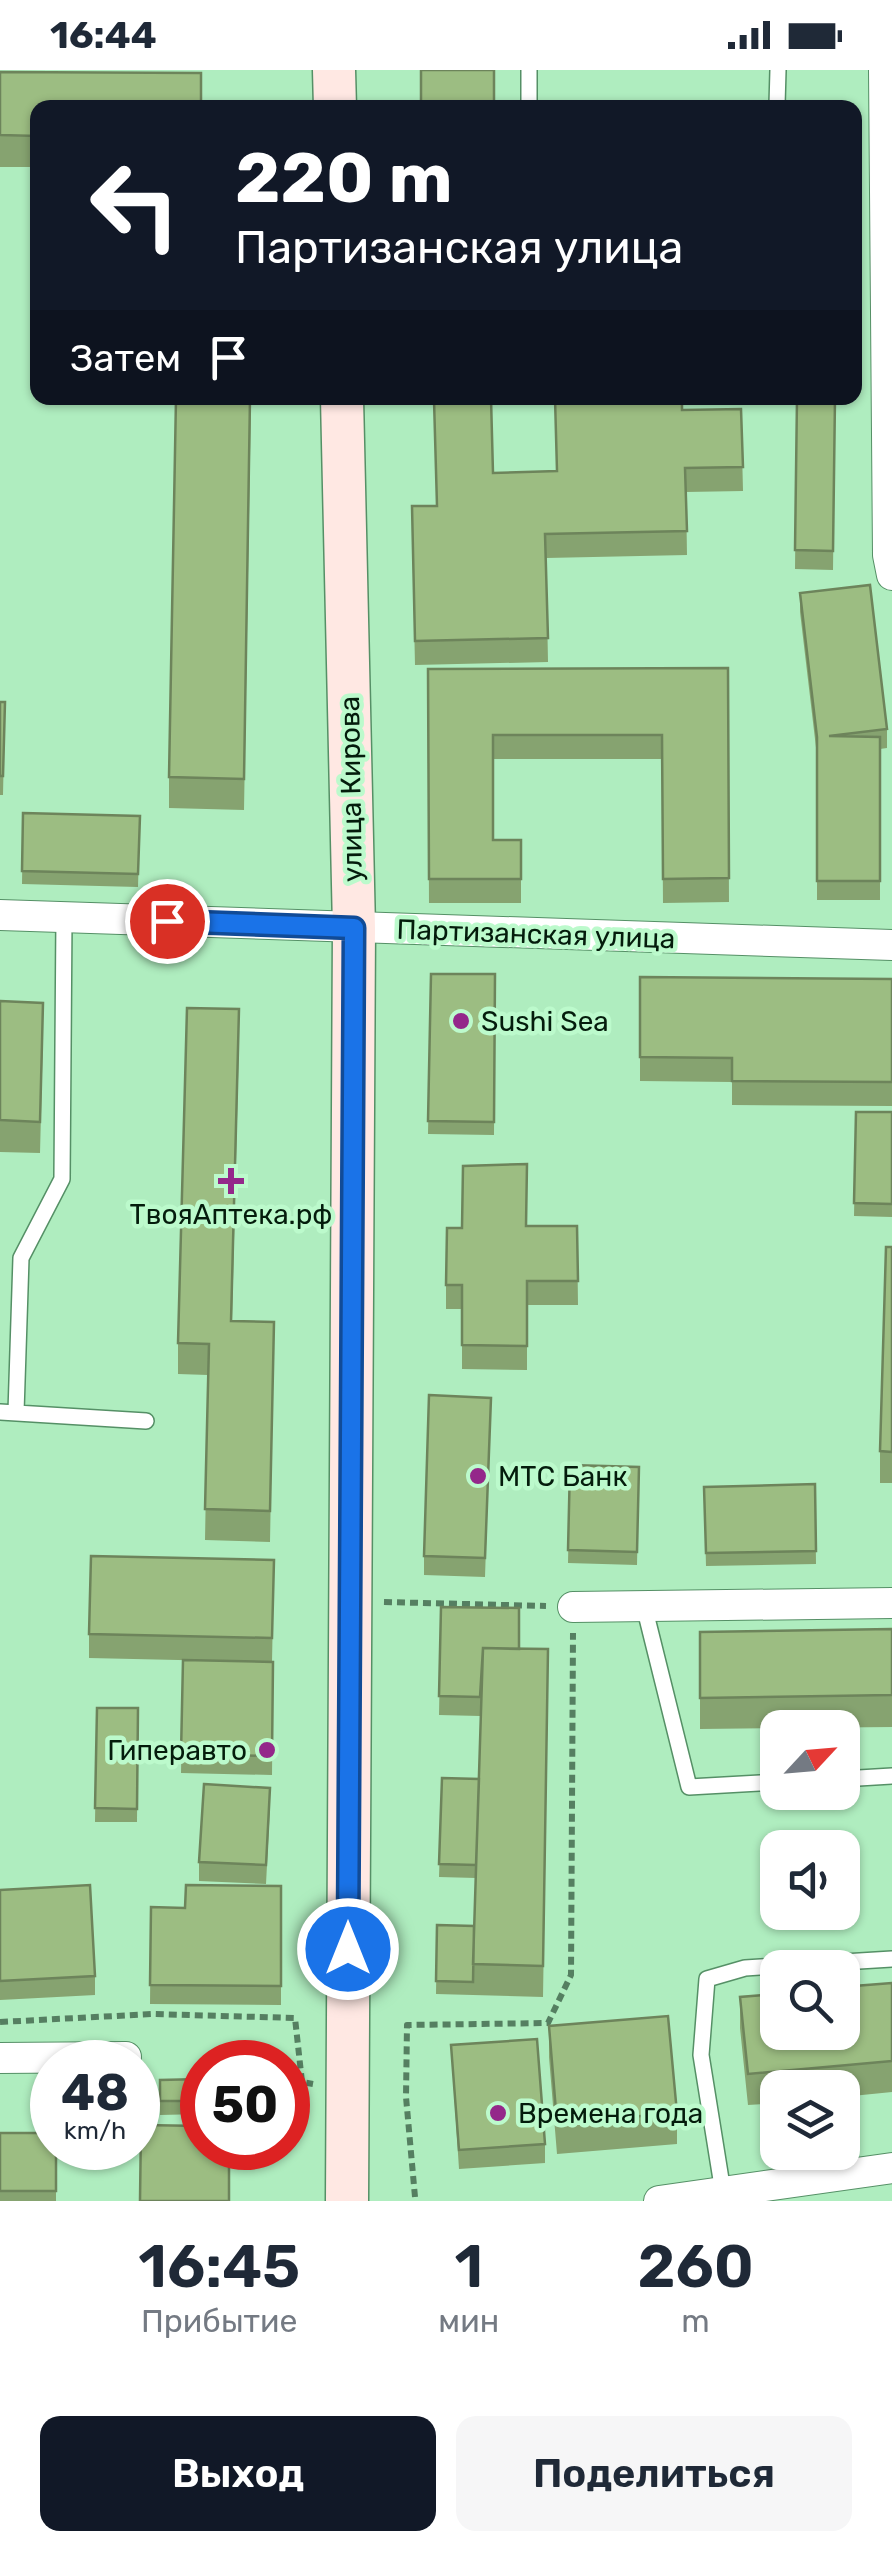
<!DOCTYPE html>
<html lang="ru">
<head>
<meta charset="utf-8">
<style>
  :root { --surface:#fff; --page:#f6f6f7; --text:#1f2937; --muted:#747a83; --accent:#111827 }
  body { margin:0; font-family:Rubik,sans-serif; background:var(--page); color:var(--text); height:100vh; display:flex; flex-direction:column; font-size:38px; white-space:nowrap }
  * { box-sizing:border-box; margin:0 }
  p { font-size:32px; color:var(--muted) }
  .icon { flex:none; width:55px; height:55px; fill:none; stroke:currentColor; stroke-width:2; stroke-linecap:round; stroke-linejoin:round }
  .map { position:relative; height:2131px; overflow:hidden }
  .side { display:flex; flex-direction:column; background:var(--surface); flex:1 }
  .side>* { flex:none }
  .top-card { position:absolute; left:30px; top:30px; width:832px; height:305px; border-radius:20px; box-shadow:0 2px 8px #0004; background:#111827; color:#fff; overflow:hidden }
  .needle { width:65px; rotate:64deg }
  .buttons { position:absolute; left:760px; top:1640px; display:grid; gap:20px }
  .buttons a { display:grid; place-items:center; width:100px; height:100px; border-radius:20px; background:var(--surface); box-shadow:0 2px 8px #0004; font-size:50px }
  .speed { position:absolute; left:30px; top:1970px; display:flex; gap:20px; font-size:50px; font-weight:700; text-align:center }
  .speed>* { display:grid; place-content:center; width:130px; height:130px; border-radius:50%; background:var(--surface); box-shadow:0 2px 8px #0004; line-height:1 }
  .speed small { font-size:25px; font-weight:400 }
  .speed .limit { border:15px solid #d22; background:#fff; color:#111 }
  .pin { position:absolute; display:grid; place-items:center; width:85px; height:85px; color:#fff; margin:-42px; border:5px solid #fff; border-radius:50%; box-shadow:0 2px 10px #0007 }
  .me { position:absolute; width:110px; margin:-55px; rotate:0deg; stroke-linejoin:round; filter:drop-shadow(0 0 8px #0008) }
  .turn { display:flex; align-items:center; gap:35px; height:210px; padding:0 40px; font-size:45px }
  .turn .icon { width:130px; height:130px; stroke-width:2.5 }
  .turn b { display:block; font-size:70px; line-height:85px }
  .then { display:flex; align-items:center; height:95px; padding:0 40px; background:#0003; gap:20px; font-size:38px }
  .eta { display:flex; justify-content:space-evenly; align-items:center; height:170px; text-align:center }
  .eta b { font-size:60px; font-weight:600; line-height:70px }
  .cta { display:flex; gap:20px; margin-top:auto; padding:20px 40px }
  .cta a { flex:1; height:115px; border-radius:20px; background:var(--accent); color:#fff; font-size:40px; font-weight:600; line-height:115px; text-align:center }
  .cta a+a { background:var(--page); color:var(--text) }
  .status { display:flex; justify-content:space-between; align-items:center; height:70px; padding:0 50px; background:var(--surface); direction:ltr }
  .status svg { height:28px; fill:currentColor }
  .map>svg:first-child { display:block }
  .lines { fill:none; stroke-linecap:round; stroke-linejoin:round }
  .service-casing { stroke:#559066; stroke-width:18 }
  .minor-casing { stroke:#559066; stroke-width:32 }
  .secondary-casing { stroke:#559066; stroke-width:45 }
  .path { stroke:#557f61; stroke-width:6; stroke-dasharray:8 5; stroke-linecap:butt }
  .service { stroke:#fff; stroke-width:15 }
  .minor { stroke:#fff; stroke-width:30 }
  .secondary { stroke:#ffe8e3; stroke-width:42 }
  .wall { fill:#86a370 }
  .building { fill:#9cbd82; stroke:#6d845b; stroke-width:2.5 }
  .route-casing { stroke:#114b97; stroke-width:25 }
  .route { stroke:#1a73e8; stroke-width:18 }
  .poi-dot { fill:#94288a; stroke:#bcfacc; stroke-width:4 }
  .labels { text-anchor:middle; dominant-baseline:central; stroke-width:9; stroke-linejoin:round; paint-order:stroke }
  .street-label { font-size:28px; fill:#041c0c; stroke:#bcfacc }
  .poi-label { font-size:28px; fill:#041c0c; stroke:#bcfacc; text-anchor:start }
</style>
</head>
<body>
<div class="status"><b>16:44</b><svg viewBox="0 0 49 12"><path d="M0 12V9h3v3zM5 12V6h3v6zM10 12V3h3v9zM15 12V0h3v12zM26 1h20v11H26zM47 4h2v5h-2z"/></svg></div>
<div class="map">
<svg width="892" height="2131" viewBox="0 0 892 2131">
  <rect width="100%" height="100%" fill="#afedbf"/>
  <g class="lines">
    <g class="service-casing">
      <path id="service" d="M777 35 778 0
        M529 38V0
        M0 1342 146 1351
        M16 1342 21 1188 62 1109 64 847
        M644 1536 689 1717 778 1712
        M842 1709 892 1706
        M723 2122 701 1985 707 1909 745 1898 892 1889"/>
    </g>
    <g class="minor-casing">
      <path id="minor" d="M884 0 888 485 892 505
        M0 845 892 875
        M573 1537 892 1533
        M0 1988 126 1987
        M659 2131 892 2098"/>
    </g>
    <g class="secondary-casing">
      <path id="secondary" d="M334 0 335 38
        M342 328 354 858 347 2131"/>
    </g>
    <path class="path" d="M384 1532 546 1536
      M0 1952 153 1944 295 1948 302 2012 313 2014
      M415 2127 406 2027 407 1955 548 1953 571 1905 573 1563"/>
    <use href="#service" class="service"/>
    <use href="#minor" class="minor"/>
    <use href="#secondary" class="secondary"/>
  </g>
  <path class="wall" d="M0 2 38 38V97H0Z
    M251 328 244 740 169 738V707Z
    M797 328H835L833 500 795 499Z
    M741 339 743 421 686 422 687 485 546 488 548 592 415 595 412 460 437 436 493 403 556 401 682 340Z
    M800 523 887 659V678L880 679V830H817V686L800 542Z
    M728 598 729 832 663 833 662 689H493V770H521V833H429L428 599Z
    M0 632H5L3 725H0Z
    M23 743 140 746 138 817 22 814Z
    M431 904H495L494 1065 428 1064Z
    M640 907 892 909V1036L732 1035V1012L640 1011Z
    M0 931 43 964 40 1083 0 1082Z
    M239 971 232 1251 274 1252 270 1472 205 1470 208 1305 178 1304V1273Z
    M856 1042H892V1147L854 1146Z
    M526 1156H577L578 1235H527V1300L462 1299V1239H446V1215L462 1158Z
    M892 1177V1413H880V1381Z
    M491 1328 485 1507 424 1505V1486Z
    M570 1395 639 1397 637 1495 568 1493Z
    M815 1414 816 1494 706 1496 704 1417Z
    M274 1490 272 1592 89 1588V1564Z
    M441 1537 519 1579 548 1610 543 1927 436 1924 437 1855 474 1856 476 1808 439 1807 442 1708 479 1709 482 1625 480 1646 439 1645Z
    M892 1559V1657L700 1659V1562Z
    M183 1590 273 1592 272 1705 181 1703Z
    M97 1638H138L137 1752H95Z
    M270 1737 266 1814 199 1811V1792Z
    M281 1816V1935L150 1934 151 1837 185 1838Z
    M0 1820 95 1906V1925L0 1930Z
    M892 1913V2022L842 2027V2018H778V2033L748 2035 740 1958V1927Z
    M549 1956 677 2043V2074L557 2084 549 1987Z
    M451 1975 545 2074V2093L459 2099Z
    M202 2009V2044L160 2045V2010Z
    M0 2063 56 2078V2131H0Z"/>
  <path class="building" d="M421 0H494V38H421Z
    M0 2 201 3V38H38V66L0 65Z
    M176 328H250L244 709 169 707Z
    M491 328 493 403 557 401 555 328H682V340L741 339 743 397 685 398 687 461 545 464 548 568 415 571 412 436H437L434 330Z
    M797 328H835L833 481 795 480Z
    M870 515 887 659 829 666 880 667V811H817V667L800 523Z
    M728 598 729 808 663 809 662 665H493V770H521V809H429L428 599Z
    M0 632H5L3 706H0Z
    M23 743 140 746 138 804 22 801Z
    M431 904H495L494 1052 428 1051Z
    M640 907 892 909V1012L732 1011V988L640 987Z
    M0 931 43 933 40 1052 0 1050Z
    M187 938 239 939 231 1251 274 1252 270 1441 205 1439 209 1274 178 1273Z
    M856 1042H892V1134L854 1133Z
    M527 1094 526 1156H577L578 1211H527V1276L462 1275V1215H446L447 1158H462L463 1096Z
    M886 1177H892V1382L880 1381Z
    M429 1325 491 1328 485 1488 424 1486Z
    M570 1395 639 1397 637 1482 568 1480Z
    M815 1414 816 1481 706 1483 704 1417Z
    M91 1486 274 1490 272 1568 89 1564Z
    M441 1537 519 1538V1579L483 1578 480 1627 439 1626Z
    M892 1559V1625L700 1628V1562Z
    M483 1578 548 1579 543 1896 473 1894Z
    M183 1590 273 1592 272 1686 181 1684Z
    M97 1638H138L137 1739 95 1738Z
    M442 1708 479 1709 476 1795 439 1794Z
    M204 1714 270 1718 266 1795 199 1792Z
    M90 1815 95 1906 0 1911V1820Z
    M186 1815 281 1816V1916L150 1915 151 1837 185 1838Z
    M437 1855 474 1856 473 1912 436 1911Z
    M892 1913V1991L748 2004 740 1927 778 1924V1962H842V1917Z
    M668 1946 677 2043 557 2053 549 1956Z
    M537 1969 545 2074 459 2080 451 1975Z
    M202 2009V2031H160V2010Z
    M141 2055 202 2056V2078H229V2131H140Z
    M0 2063H52V2078H56V2121H0Z"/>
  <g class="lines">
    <g class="route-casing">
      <path id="route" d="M167 851 354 858 348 1879"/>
    </g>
    <use href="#route" class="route"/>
  </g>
  <g class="poi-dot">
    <circle cx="461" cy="951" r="10"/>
    <path d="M226 1096h10v10h10v10h-10v10h-10v-10h-10v-10h10z"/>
    <circle cx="478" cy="1406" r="10"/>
    <circle cx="267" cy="1680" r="10"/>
    <circle cx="498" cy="2043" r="10"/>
  </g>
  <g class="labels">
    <g class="street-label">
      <text transform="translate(351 719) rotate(-91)">улица Кирова</text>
      <text transform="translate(536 864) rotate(2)">Партизанская улица</text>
    </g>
    <g class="poi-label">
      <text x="481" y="951">Sushi Sea</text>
      <text x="231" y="1144" text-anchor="middle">ТвояАптека.рф</text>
      <text x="498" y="1406">МТС Банк</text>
      <text x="247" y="1680" text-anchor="end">Гиперавто</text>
      <text x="518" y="2043">Времена года</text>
    </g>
  </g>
</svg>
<div class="buttons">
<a><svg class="needle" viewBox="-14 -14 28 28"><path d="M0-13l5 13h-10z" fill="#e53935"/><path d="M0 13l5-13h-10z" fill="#747a83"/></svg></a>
<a><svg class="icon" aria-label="sound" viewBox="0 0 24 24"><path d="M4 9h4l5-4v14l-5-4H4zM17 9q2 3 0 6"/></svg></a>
<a><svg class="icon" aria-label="search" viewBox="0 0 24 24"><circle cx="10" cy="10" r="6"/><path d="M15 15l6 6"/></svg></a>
<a><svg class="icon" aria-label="layers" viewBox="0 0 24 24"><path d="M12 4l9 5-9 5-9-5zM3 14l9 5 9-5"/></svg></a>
</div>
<div class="speed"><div>48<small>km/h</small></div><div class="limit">50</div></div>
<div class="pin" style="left:167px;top:851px;background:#d93025"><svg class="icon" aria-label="arrive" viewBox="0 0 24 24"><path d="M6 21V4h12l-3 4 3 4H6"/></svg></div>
<svg class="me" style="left:348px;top:1879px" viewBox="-20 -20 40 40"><circle r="17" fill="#1a73e8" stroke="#fff" stroke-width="3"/><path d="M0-11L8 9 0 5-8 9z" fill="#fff"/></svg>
<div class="top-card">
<div class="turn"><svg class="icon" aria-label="left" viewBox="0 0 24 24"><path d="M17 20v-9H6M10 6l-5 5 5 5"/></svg><div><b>220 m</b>Партизанская улица</div></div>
<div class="then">Затем<svg class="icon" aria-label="arrive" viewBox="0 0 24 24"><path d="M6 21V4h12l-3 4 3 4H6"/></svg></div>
</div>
</div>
<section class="side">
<div class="eta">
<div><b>16:45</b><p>Прибытие</p></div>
<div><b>1</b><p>мин</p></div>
<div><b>260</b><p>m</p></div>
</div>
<div class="cta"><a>Выход</a><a>Поделиться</a></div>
</section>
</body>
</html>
